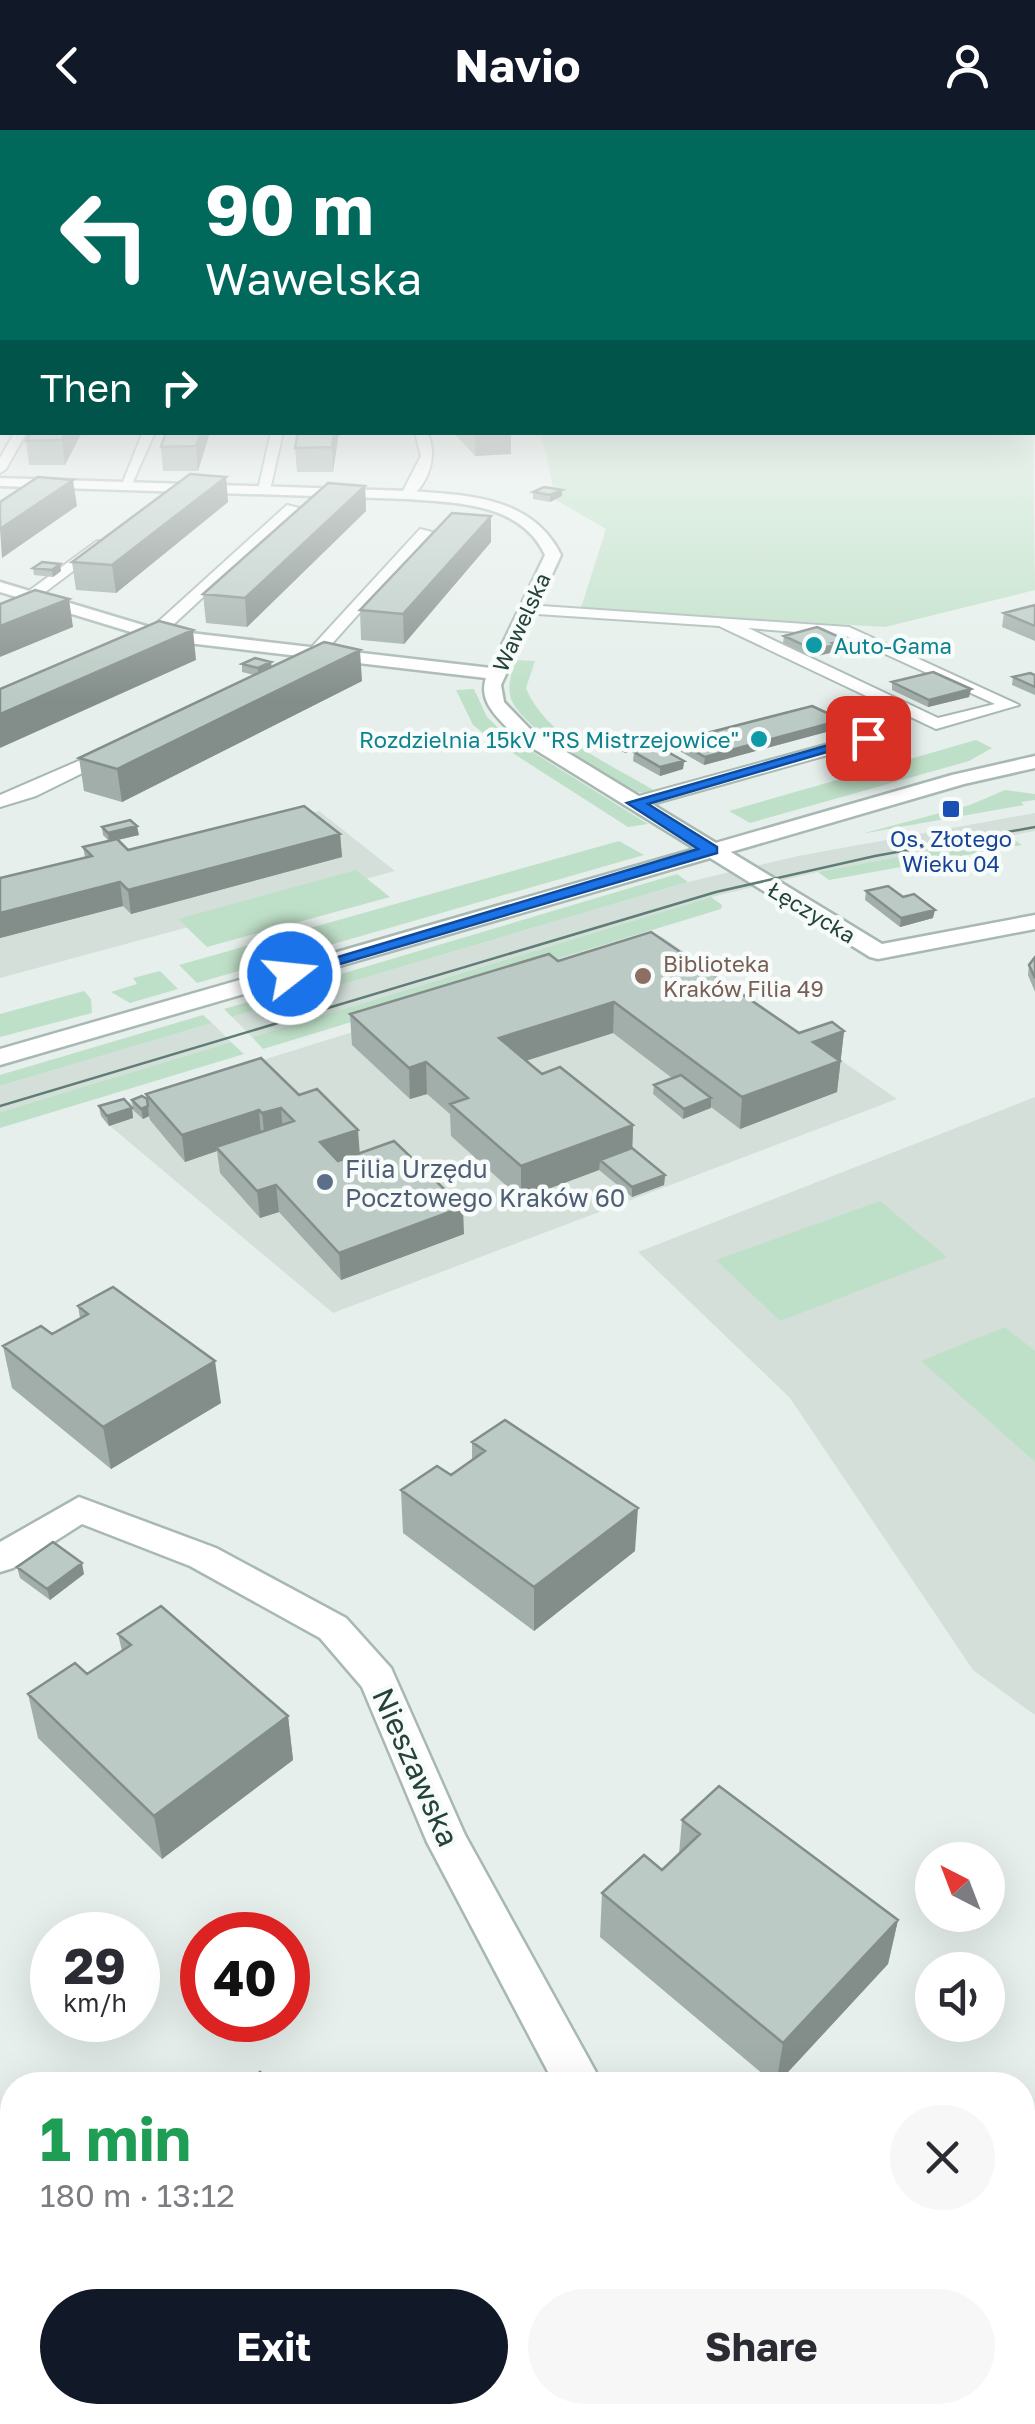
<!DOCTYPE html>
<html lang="en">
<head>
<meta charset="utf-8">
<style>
  :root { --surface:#fff; --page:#f7f7f7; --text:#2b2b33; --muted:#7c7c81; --accent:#111827 }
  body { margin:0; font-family:"Golos Text",sans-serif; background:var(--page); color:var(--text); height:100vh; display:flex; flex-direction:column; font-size:38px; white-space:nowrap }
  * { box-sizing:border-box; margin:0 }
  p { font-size:32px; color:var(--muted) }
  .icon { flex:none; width:55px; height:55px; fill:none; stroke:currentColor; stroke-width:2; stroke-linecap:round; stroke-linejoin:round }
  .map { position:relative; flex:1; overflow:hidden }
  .details { position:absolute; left:0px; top:1942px; width:1035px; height:352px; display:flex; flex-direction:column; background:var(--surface); border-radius:40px 40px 0 0; box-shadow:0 10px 40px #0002 }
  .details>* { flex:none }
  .guide { position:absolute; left:0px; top:0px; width:1035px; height:305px; box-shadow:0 10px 40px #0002; background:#00695c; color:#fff; overflow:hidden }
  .needle { width:65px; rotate:318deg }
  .fabs { position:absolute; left:915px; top:1712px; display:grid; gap:20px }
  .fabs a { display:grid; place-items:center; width:90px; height:90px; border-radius:50%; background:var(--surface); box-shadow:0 10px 40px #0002; font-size:50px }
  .speed { position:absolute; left:30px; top:1782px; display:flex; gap:20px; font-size:50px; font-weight:700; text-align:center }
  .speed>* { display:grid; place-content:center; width:130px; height:130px; border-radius:50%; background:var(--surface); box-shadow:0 10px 40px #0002; line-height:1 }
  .speed small { font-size:25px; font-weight:400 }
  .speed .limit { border:15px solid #d22; background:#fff; color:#111 }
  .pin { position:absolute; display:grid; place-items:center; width:85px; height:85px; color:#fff; margin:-42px; border-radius:20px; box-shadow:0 5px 15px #0006 }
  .me { position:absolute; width:110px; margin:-55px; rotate:74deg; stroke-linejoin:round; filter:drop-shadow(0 0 8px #0008) }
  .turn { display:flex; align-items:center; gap:35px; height:210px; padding:0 40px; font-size:45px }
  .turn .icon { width:130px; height:130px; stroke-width:2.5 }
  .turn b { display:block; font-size:70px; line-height:85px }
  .then { display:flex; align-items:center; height:95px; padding:0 40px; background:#0003; gap:20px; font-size:38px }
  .round { display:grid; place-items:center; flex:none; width:105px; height:105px; border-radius:52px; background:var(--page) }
  .head { display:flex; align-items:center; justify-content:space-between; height:170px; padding:0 40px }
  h1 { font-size:60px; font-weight:700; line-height:75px; color:#1e9e55 }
  .action { display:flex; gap:20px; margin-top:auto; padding:20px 40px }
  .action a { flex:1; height:115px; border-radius:60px; background:var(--accent); color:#fff; font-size:40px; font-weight:700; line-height:115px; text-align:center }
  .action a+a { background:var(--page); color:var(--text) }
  header { display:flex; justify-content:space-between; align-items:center; height:130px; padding:0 40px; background:var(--accent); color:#fff; font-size:45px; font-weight:700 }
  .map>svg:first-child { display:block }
  .built { fill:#d4dfda }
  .green { fill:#bfe0c8 }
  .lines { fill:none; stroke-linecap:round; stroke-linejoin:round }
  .service-casing { stroke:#a8b8b2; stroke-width:4 }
  .minor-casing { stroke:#a8b8b2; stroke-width:5 }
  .tertiary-casing { stroke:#a8b8b2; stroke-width:5 }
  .service { fill:#fff; fill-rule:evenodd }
  .minor { fill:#fff; fill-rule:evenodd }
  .tertiary { fill:#fff; fill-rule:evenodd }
  .tram { stroke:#5f7d75; stroke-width:2.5 }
  .wall { fill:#a1aea9 }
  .shaded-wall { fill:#838d89 }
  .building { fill:#bbcac4; stroke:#838d89; stroke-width:2.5 }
  .route { fill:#1a73e8; stroke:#114b97; stroke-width:2.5 }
  .culture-dot { fill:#0f9aa8; stroke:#f7fbf9; stroke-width:4 }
  .transit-dot { fill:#1a4fb4; stroke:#f7fbf9; stroke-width:4 }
  .education-dot { fill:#8d6e63; stroke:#f7fbf9; stroke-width:4 }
  .service-dot { fill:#5c6f8a; stroke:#f7fbf9; stroke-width:4 }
  .labels { text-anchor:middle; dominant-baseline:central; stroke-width:9; stroke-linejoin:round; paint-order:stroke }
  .far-street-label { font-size:22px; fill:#24423a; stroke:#f7fbf9 }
  .far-culture-label { font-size:22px; fill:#0d838f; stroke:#f7fbf9; text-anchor:start }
  .far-transit-label { font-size:22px; fill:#164399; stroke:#f7fbf9 }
  .far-education-label { font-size:22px; fill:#785e54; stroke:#f7fbf9; text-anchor:start }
  .service-label { font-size:25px; fill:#4e5e75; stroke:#f7fbf9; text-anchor:start }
  .near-street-label { font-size:30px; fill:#24423a; stroke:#f7fbf9 }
</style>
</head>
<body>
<header><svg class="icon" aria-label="back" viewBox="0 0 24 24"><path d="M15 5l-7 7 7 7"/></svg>Navio<svg class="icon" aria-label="person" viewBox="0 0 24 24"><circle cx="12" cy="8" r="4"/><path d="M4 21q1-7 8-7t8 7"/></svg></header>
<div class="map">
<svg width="1035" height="2294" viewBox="0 0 1035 2294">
  <rect width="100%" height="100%" fill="#e6efeb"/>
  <path class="built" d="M319 681 395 741 0 848V762Z
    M1035 683V701L818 742 711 767 252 907 232 887 688 752 798 726Z
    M661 806 897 969 333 1183 110 996 99 981Z
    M212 893 231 912 0 982V956Z
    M1035 967V1585L973 1540 790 1268 638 1122Z"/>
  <path class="green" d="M1033 298 1035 460 885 497 581 478 606 399 556 370 541 303 1032 302Z
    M516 530 535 531 526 558C545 607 614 636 657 662 649 662 641 664 634 661 601 647 533 605 514 575 505 560 511 545 516 530Z
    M474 559 487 587 509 608 497 614 473 595 456 560Z
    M976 610 992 618 969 631 750 693 729 681Z
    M531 621 648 694 628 697 511 622Z
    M1005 660 1035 664V670L1021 672 1024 675 861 704 970 675Z
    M1009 706 1022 715 829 750 818 742Z
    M619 711 644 725 197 853 179 835Z
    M356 740 390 767 207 817 178 789Z
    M677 744 688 752 232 887 224 879Z
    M711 767 722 775 721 779 263 919 252 907Z
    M160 841 178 859 130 873 111 862 137 854 133 848Z
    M84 861 91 869 92 883 0 907V884Z
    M203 885 212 893 0 956V945Z
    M231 912 244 924 0 998V982Z
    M880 1071 947 1127 780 1191 716 1130Z
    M1005 1197 1035 1221V1332L921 1231Z"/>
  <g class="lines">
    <g class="service-casing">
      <path id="service" d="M15 302H27L6 339 0 343V328Z
        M143 302H155L132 354 121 357Z
        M271 302H283L270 360 264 364 258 360Z
        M415 302H427C439 325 428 356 408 369L401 365 421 326Z
        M287 375 299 378 160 507 141 516H129V510L148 501Z
        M420 399 432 402 320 527 301 536H289V530L308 521Z
        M97 411 109 414 36 469H26V463Z
        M527 475 849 497 1019 575 936 599 719 496 522 483V477ZM748 498 846 506 995 574 938 588Z
        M868 603 874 604V612L635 679 626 673 628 669Z
        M113 616 119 617V625L36 666 0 677V665Z"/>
    </g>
    <g class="minor-casing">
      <path id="minor" d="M0 348 408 361C466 365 532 366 561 425L501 555 504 572 532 601 882 814 1035 785V799L878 829 870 827 518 609C502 591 477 574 486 548L154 509 0 462V452L156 499 491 538 545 425C521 373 458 373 408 369L0 356Z
        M79 1367 216 1418 346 1488 391 1538 465 1705 603 1955H555L427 1712 362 1557 320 1508 190 1436 82 1394 13 1438 0 1442V1412Z
        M494 2282H552L548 2294H489Z"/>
    </g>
    <g class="tertiary-casing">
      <path id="tertiary" d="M1035 626V638L964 654 0 935V919L952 645Z"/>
    </g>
    <use href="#service" class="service"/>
    <use href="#minor" class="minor"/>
    <use href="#tertiary" class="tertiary"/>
    <path class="tram" d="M0 976 716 762 875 726 1035 697"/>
  </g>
  <path class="wall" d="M31 302H82L65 335H29L26 311Z
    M166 302H210L198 341H163L161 317Z
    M339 302 333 342H297L295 318Z
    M453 302H511V324L475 326Z
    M226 347 228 372 116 463 76 460 72 432Z
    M365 356 366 381 247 497 206 493 203 464Z
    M533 362 562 366 550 372 533 369Z
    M491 412 404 514 361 510 360 480Z
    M33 438 61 441 53 447 34 445Z
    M1035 475V511L1002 497 1004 483Z
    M784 506 846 510 845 517 835 520 834 522 813 527 783 513Z
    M242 534 271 537 362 551 122 672 84 661 79 628 254 545 242 542Z
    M1035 545V565L1012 555 1013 547Z
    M892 552 971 559 969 567 928 577 892 560Z
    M841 598 704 635 676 619V611Z
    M613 607 642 618 625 623 612 615Z
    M634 622 684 631 683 639 660 646 633 631Z
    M102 697 139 705 117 710 128 720 340 704 342 727 131 784 123 776 0 808V748L85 727 83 717 109 711 103 705Z
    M866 761 933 788 900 797 865 770Z
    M1035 827V862L1028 845 1029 835Z
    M558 831 799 903 844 901 837 962 740 999 711 977 683 989 653 964 654 955 672 948 613 903 526 931 542 944 633 995 632 1018 665 1045 664 1055 632 1067 599 1040 521 1069 451 1006 450 984 427 964 410 969 352 915 350 884Z
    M261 928 359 1023 464 1104 341 1150 279 1082 260 1088 220 1043 217 1021 185 1032 150 990 149 986 143 989 133 980 132 970 147 969 146 964Z
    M99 976 132 978 133 988 109 996 101 986Z
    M78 1176 221 1273 111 1339 12 1258 3 1216 52 1204 80 1188Z
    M472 1312 635 1421 534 1501 403 1403 401 1360 451 1345 472 1330Z
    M17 1437 84 1444 50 1470 20 1448Z
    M118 1504 288 1586 293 1630 162 1729 38 1608 28 1564 87 1544 122 1521Z
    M682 1690 898 1790 888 1834 776 1955 600 1807 602 1763 662 1740 679 1724Z
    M241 2282H313L302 2294H250Z"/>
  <path class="shaded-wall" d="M66 302H82L65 335 62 310Z
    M201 302H210L198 341 196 316Z
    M334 302H339L333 342 332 317Z
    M475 302H511V324L475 326Z
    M226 347 228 372 116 463 112 435Z
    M73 350 77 376 2 428 0 399Z
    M365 356 366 381 247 497 245 468Z
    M562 360V366L550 372V365Z
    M491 386V412L404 514 403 484Z
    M60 434 61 441 53 447 52 440Z
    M69 469 73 497 0 527V496Z
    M193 500 196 530 0 618V584Z
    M846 510 845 517 835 520 834 522 813 527 814 520Z
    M360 520 362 551 122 672 117 639Z
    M271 532 272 539 258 546V538Z
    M971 559 969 567 928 577 929 570Z
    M842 590 841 598 704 635 705 627Z
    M643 610 642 618 625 623V614Z
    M684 631 683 639 660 646V637Z
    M137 696 139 705 109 712 108 703Z
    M340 704 342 727 131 784 128 760Z
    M120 752 123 776 0 808V783Z
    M935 780 933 788 900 797 901 788Z
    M614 872 613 903 499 939V908Z
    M844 901 837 962 740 999 742 967 813 912Z
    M426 932 427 964 410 969 409 938Z
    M711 968V978L683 989 684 979Z
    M148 976 149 986 143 989 141 979Z
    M132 978 133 988 109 996 107 986Z
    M281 978 283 1004 265 1010 262 983Z
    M259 980 261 1006 216 1017 217 1021 185 1032 182 1005Z
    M633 995 632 1028 600 1030 599 1040 521 1069V1036Z
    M358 1000 360 1026 322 1039 320 1012Z
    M665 1045 664 1055 632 1067V1057Z
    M276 1055 279 1082 260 1088 257 1061Z
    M463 1077 464 1104 341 1150 339 1123Z
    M215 1231 221 1273 111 1339 103 1297Z
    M638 1378 635 1421 534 1501V1457Z
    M82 1433 84 1444 50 1470 47 1459Z
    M288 1586 293 1630 162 1729 154 1686Z
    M898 1790 888 1834 776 1955 783 1913Z
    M268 2282H313L302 2294H268L266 2284Z"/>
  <path class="building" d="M31 302H66L62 310 26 311Z
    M166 302H201L196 316 161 317Z
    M298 302H334L332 317 295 318Z
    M190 344 226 347 112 435 72 432Z
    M38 347 73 350 0 399V372Z
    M328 353 365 356 245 468 203 464Z
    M544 357 562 360 550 365 533 362Z
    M452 383 491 386 403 484 360 480Z
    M42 432 60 434 52 440 33 438Z
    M35 460 69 469 0 496V474Z
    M1035 475V496L1004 483Z
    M159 491 193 500 0 584V559Z
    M817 497 846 510 832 513 835 515 814 520 784 506Z
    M324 512 360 520 117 639 79 628Z
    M255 528 271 532 258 538 242 534Z
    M933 542 971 559 929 570 892 552Z
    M1030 543 1035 545V557L1013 547Z
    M812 576 842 590 705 627 676 611Z
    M630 603 643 610 625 614 613 607Z
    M657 616 684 631 660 637 634 622Z
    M304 676 340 704 128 760 120 752 0 783V748L92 726 83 717 117 709 128 720Z
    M130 690 137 696 108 703 102 697Z
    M888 756 903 767 914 764 935 780 901 788 866 761Z
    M651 802 799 903 832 892 844 901 813 912 840 931 742 967 614 872 499 908 542 944 560 937 633 995 521 1036 450 974 468 968 426 932 409 938 350 884 549 824 558 831Z
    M1035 827V848L1029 835Z
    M261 928 299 965 317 959 358 1000 320 1012 338 1031 394 1011 463 1077 339 1123 276 1055 257 1061 216 1017 294 991 281 978 262 983 259 980 182 1005 146 964Z
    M681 945 711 968 684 979 654 955Z
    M142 966 147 969 148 976 141 979 132 970Z
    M124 969 132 978 107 986 99 976Z
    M632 1018 665 1045 632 1057 600 1030Z
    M113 1157 215 1231 103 1297 3 1216 41 1196 52 1204 88 1184 78 1176Z
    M505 1290 638 1378 534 1457 401 1360 437 1336 451 1345 485 1321 472 1312Z
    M53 1412 82 1433 47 1459 17 1437Z
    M161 1476 288 1586 154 1686 28 1564 75 1533 87 1544 131 1515 118 1504Z
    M719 1656 898 1790 783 1913 602 1763 644 1725 662 1740 700 1704 682 1690Z
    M260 1942 273 1955H244Z
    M734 2282H1006L1019 2294H724Z"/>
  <linearGradient id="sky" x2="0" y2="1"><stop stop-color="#84bce0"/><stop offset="0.44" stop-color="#f4f8f6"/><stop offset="1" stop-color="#f4f8f6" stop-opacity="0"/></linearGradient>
  <rect width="1035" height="571" fill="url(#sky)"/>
  <path class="route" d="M863 605 875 608 648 674 717 717V723L296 847 290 849 281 844 698 719 627 673Z"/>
  <g class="culture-dot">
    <circle cx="814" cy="515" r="10"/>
    <circle cx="759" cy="609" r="10"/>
  </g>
  <rect class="transit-dot" x="941" y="669" width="20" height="20" rx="5"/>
  <circle class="education-dot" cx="643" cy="846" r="10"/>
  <circle class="service-dot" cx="325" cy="1052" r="10"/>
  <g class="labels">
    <g class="far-street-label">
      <text transform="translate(521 492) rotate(-65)">Wawelska</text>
      <text transform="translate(812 782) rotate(31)">Łęczycka</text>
    </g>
    <g class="far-culture-label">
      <text x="834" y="515">Auto-Gama</text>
      <text x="739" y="609" text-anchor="end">Rozdzielnia 15kV "RS Mistrzejowice"</text>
    </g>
    <g class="far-transit-label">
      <text x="951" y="708">Os. Złotego<tspan x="951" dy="25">Wieku 04</tspan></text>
    </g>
    <g class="far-education-label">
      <text x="663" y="833">Biblioteka<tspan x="663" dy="25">Kraków Filia 49</tspan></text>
    </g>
    <g class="service-label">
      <text x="345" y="1038">Filia Urzędu<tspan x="345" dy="29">Pocztowego Kraków 60</tspan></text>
    </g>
    <g class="near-street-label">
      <text transform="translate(416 1637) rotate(66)">Nieszawska</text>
    </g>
  </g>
</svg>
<div class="fabs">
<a><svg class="needle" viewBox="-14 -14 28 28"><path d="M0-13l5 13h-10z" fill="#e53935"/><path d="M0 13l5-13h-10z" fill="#7c7c81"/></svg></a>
<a><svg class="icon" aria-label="sound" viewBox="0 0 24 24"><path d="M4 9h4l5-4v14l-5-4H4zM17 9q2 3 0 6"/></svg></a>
</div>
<div class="speed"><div>29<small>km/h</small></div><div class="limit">40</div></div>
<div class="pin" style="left:868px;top:608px;background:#d93025"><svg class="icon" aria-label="arrive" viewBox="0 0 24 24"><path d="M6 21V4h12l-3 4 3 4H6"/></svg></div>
<svg class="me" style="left:290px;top:844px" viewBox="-20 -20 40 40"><circle r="17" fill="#1a73e8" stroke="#fff" stroke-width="3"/><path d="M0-11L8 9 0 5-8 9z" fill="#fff"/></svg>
<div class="guide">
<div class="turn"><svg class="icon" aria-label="left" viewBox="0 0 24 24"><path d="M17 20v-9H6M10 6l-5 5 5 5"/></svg><div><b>90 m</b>Wawelska</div></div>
<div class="then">Then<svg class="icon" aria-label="right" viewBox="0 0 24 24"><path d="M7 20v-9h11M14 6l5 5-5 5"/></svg></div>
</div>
<section class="details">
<div class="head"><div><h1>1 min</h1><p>180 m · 13:12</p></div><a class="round"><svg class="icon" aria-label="close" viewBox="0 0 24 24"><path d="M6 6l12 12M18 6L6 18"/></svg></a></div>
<div class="action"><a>Exit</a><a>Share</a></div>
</section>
</div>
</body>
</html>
